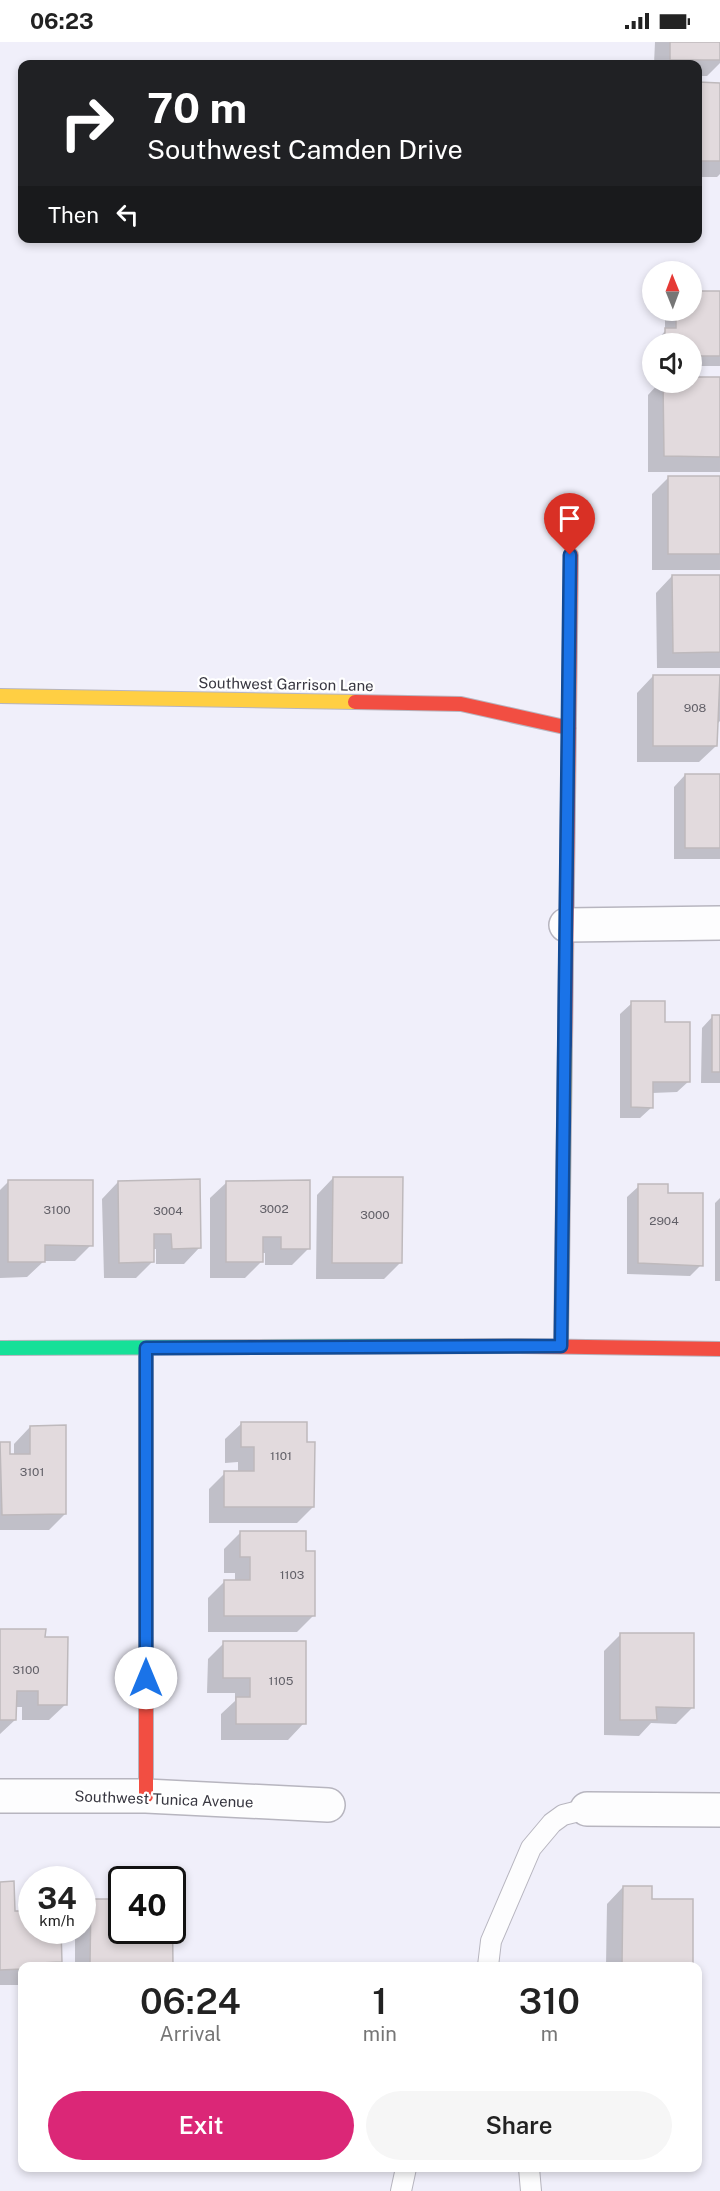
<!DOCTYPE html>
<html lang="en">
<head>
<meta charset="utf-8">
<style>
  :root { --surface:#fff; --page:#f6f6f6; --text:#222; --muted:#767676; --accent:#db2777 }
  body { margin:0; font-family:"Public Sans",sans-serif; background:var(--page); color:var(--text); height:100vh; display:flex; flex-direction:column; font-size:22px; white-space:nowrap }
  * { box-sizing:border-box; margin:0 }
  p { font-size:20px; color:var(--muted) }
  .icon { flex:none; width:33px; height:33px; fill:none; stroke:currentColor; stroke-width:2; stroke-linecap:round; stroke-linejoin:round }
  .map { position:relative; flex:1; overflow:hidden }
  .side { position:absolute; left:18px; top:1920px; width:684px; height:210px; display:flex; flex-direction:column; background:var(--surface); border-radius:12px; box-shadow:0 3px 9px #0003 }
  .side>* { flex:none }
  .top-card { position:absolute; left:18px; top:18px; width:684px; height:183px; border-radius:12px; box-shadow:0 3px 9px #0003; background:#202124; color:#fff; overflow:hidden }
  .needle { width:39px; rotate:359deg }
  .fabs { position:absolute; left:642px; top:219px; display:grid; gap:12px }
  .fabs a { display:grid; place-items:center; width:60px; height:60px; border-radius:50%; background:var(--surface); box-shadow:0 3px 9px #0003; font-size:30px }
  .speed { position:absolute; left:18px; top:1824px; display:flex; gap:12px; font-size:30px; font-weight:700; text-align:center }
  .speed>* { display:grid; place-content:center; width:78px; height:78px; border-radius:50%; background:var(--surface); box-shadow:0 3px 9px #0003; line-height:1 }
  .speed small { font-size:15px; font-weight:400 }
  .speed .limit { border:3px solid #111; border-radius:9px; background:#fff; color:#111 }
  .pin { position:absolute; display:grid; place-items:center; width:51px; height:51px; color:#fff; margin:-62px -26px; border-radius:50% 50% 50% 0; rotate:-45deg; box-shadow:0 0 6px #0007 }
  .pin .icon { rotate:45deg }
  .me { position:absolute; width:66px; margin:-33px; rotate:0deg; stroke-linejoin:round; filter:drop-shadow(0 0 4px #0008) }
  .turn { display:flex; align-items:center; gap:21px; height:126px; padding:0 30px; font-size:27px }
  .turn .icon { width:78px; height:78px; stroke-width:2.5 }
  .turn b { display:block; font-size:42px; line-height:51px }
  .then { display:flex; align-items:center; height:57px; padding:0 30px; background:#0003; gap:12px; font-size:22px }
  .eta { display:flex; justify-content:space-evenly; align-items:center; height:102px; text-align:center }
  .eta b { font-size:36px; font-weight:600; line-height:42px }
  .button { display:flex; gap:12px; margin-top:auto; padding:12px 30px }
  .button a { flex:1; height:69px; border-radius:36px; background:var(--accent); color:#fff; font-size:24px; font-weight:600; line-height:69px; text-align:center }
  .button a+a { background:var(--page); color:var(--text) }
  .status { display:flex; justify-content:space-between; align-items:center; height:42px; padding:0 30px; background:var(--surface); direction:ltr }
  .status svg { height:16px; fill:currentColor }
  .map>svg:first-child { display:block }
  .shadow { fill:#0003 }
  .building { fill:#e2dadd; stroke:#beb9bc; stroke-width:1.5 }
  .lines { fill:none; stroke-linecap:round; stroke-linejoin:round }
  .lane-casing { stroke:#b7b5bf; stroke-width:22 }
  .street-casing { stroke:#b7b5bf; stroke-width:36 }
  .fast-casing { stroke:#b7b5bf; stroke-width:16 }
  .slow-casing { stroke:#b7b5bf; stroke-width:16 }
  .jam-casing { stroke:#b7b5bf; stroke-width:16 }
  .lane { stroke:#fdfdfe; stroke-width:20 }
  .street { stroke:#fdfdfe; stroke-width:33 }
  .fast { stroke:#16e098; stroke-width:14 }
  .slow { stroke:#ffcf43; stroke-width:14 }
  .jam { stroke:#f24e42; stroke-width:14 }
  .route-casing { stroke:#114b97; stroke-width:15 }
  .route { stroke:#1a73e8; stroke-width:10 }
  .labels { text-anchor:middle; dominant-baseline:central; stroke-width:4.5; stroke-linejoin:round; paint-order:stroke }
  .number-label { font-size:12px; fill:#626068 }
  .street-label { font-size:15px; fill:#383741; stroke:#fff }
</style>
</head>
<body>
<div class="status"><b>06:23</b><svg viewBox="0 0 49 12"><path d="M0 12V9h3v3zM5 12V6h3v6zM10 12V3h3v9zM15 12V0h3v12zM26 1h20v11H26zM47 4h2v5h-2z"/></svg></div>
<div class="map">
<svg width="720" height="2149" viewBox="0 0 720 2149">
  <rect width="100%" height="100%" fill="#f0effa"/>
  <path class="shadow" d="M655 0H720V21L707 34H698V22H654Z
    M698 42H720V132L717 135H698Z
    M692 251H720V324H692V302H654L665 289V268H692Z
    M692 336H720V430H648V353L660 340H692Z
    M668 436H720V528H652V452Z
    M672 534H720V626H657L656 551Z
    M653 634H720V679L715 684 716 704 699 720H637V651Z
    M685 733H720V817H674V745Z
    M632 961 663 982 689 1039 677 1050 652 1051V1065L640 1076H620V972Z
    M713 974H720V1041H701L702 986Z
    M333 1136 400 1221 384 1237H316L317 1153Z
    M8 1140 91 1203 75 1219H44L27 1235 0 1236V1148Z
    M118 1140 200 1205 184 1222H156V1207H152L153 1219 136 1236H104L102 1157Z
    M227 1140 308 1207 292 1223H265V1211H261V1220L245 1236H210V1156Z
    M639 1144 666 1152 701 1223 690 1234 627 1232V1155Z
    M720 1156V1239H715V1161Z
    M242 1381 313 1465 297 1481H209V1447L225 1431H238V1420L225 1421V1397Z
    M30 1385 65 1472 49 1488H0V1401H8V1414H14V1402Z
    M240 1491 305 1511 313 1574 297 1590H208V1556L225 1539H235V1531H224V1507Z
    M0 1588 44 1597 66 1662 49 1678H22V1665H15V1678L0 1692Z
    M621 1592 693 1665 676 1682 651 1681 639 1694 604 1693V1609Z
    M224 1601 304 1681 288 1698H221V1672L235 1659V1651H207L208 1617Z
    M0 1842 14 1871H21L32 1860V1888L60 1919 55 1924H22V1943H0Z
    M623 1845 651 1858 691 1859V1924H606L607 1862Z
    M92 1859 122 1872V1888H172V1924H75V1888H82V1868Z"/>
  <path class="building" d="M670 0H720V18H670Z
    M698 40 720 41V119H698Z
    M692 249H720V314H692V302H665V286H676V268H692Z
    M692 335H720V415L664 414 663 340H692Z
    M668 434H720V512H668Z
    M672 533H720V610L673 611Z
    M653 633H720L717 704H653Z
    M685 732H720V806H685Z
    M631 959H665V980H690V1040H653V1066L631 1065Z
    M712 973H720V1030H712Z
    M333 1135H403L402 1221H332Z
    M200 1137 201 1206 172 1207 171 1192H154V1220L119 1221 118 1139Z
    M8 1138H93V1204L45 1203V1220H8Z
    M310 1138V1207H281V1195H263V1220H226V1139Z
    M638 1142H668V1151H703V1224L638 1221Z
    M241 1380H307V1400H315L314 1465H224V1429H254V1405H241Z
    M66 1383V1472L2 1473 0 1400H10V1412H30V1384Z
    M240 1489H306V1509H315V1574H224V1538H250V1515H240Z
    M0 1587H46L45 1595H68L67 1663H38V1649H17L16 1678H0Z
    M620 1591H694V1666L656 1665 657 1678H620Z
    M223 1599H306V1682H236V1655H250V1636H223Z
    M14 1839 15 1869H32V1888H61L62 1920 40 1921V1924H22V1927L0 1928V1840Z
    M172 1842 173 1924H110V1921H90L91 1857H119L122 1888H172Z
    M623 1844H652V1857H693V1924H622Z"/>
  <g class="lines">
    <g class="lane-casing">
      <path id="lane" d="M488 1924 491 1899 531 1806 552 1781 563 1773 587 1767
        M529 2126 531 2149
        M401 2149 406 2126"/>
    </g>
    <g class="street-casing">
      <path id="street" d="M566 883 720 881
        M0 1754H146L328 1763
        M587 1767 720 1768"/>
    </g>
    <g class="fast-casing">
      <path id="fast" d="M0 1306 520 1304
        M146 1306V1488"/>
    </g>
    <g class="slow-casing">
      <path id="slow" d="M0 654 355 660
        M561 1304 565 1003"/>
    </g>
    <g class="jam-casing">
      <path id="jam" d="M355 660 461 662 569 686
        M565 1003 571 513
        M520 1304 720 1307
        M146 1488V1754"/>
    </g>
    <use href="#lane" class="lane"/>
    <use href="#street" class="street"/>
    <use href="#fast" class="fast"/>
    <use href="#slow" class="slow"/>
    <use href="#jam" class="jam"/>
  </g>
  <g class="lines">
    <g class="route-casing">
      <path id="route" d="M146 1636V1306L561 1304 570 513"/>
    </g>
    <use href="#route" class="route"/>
  </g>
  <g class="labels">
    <g class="number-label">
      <text x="695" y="666">908</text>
      <text x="274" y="1167">3002</text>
      <text x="57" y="1168">3100</text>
      <text x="168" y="1169">3004</text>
      <text x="375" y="1173">3000</text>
      <text x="664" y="1179">2904</text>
      <text x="281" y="1414">1101</text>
      <text x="32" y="1430">3101</text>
      <text x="292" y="1533">1103</text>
      <text x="26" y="1628">3100</text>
      <text x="281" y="1639">1105</text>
    </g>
    <g class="street-label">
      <text transform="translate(286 642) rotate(1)">Southwest Garrison Lane</text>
      <text transform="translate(164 1757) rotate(2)">Southwest Tunica Avenue</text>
    </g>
  </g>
</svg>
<div class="fabs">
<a><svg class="needle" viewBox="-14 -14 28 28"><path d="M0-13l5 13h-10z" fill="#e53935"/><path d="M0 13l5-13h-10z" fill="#767676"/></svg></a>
<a><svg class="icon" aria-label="sound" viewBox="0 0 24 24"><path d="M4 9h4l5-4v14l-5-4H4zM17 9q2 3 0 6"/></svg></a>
</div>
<div class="speed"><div>34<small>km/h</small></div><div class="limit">40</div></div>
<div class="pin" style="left:570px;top:513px;background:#d93025"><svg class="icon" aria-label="arrive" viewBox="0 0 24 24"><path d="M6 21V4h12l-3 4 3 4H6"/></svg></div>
<svg class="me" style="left:146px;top:1636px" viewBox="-20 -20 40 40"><circle r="19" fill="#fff"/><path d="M0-13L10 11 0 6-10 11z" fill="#1a73e8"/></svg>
<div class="top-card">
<div class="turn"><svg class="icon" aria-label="right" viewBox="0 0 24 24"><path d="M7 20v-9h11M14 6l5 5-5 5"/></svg><div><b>70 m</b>Southwest Camden Drive</div></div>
<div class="then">Then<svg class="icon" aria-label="left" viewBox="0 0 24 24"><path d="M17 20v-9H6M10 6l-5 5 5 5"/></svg></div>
</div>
<section class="side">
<div class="eta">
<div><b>06:24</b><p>Arrival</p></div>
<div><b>1</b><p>min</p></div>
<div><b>310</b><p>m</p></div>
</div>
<div class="button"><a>Exit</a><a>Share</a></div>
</section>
</div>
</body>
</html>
